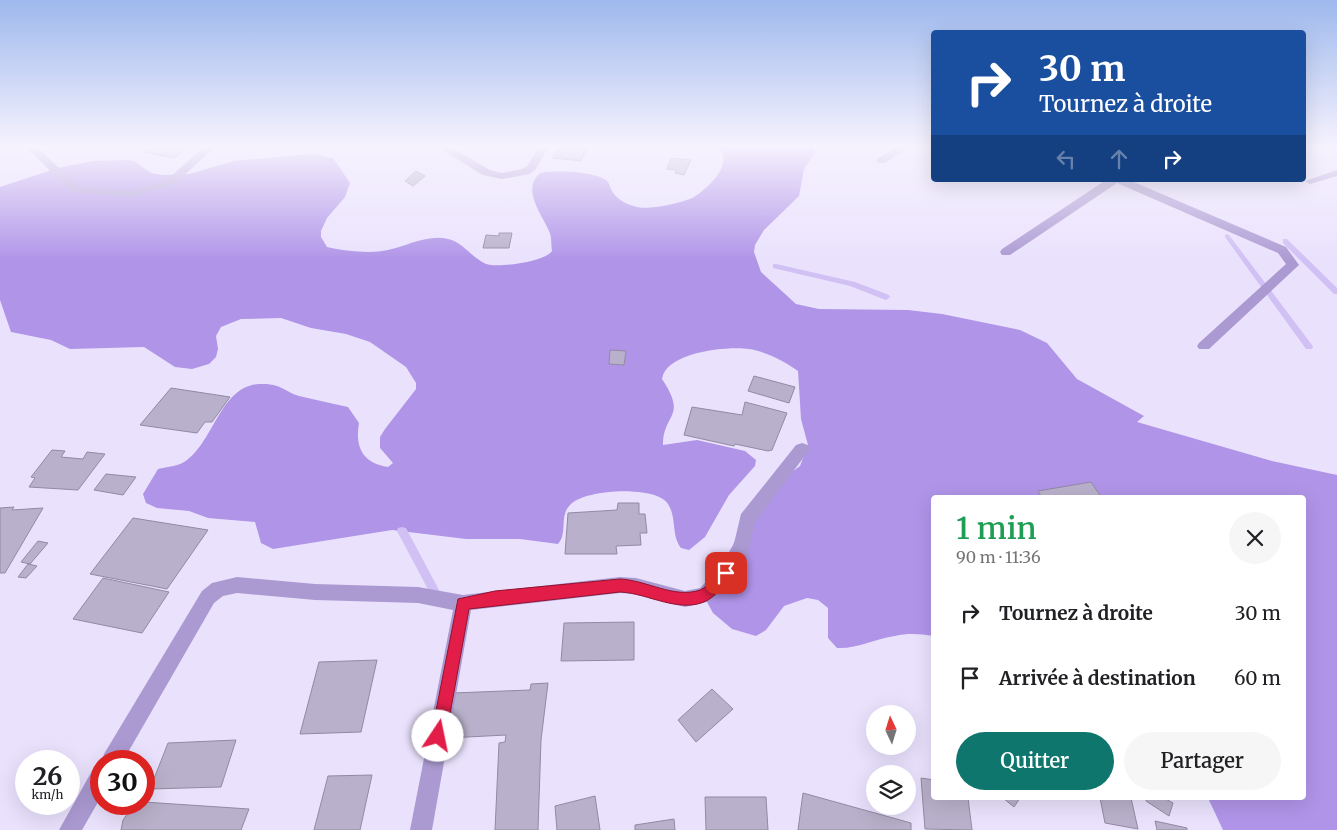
<!DOCTYPE html>
<html lang="fr">
<head>
<meta charset="utf-8">
<style>
  :root { --surface:#fff; --page:#f6f6f6; --text:#202124; --muted:#757577; --accent:#0f766e }
  body { margin:0; font-family:Merriweather,serif; background:var(--page); color:var(--text); height:100vh; display:flex; flex-direction:column; font-size:19px; white-space:nowrap }
  * { box-sizing:border-box; margin:0 }
  p { font-size:16px; color:var(--muted) }
  .icon { flex:none; width:28px; height:28px; fill:none; stroke:currentColor; stroke-width:2; stroke-linecap:round; stroke-linejoin:round }
  .map { position:relative; flex:1; overflow:hidden }
  .details { position:absolute; left:931px; top:495px; width:375px; height:305px; display:flex; flex-direction:column; background:var(--surface); border-radius:5px; box-shadow:0 5px 20px #0002 }
  .details>* { flex:none }
  .hud { position:absolute; left:931px; top:30px; width:375px; height:152px; border-radius:5px; box-shadow:0 5px 20px #0002; background:#1a4fa0; color:#fff; overflow:hidden }
  .needle { width:32px; rotate:356deg }
  .buttons { position:absolute; left:866px; top:705px; display:grid; gap:10px }
  .buttons a { display:grid; place-items:center; width:50px; height:50px; border-radius:50%; background:var(--surface); box-shadow:0 5px 20px #0002; font-size:25px }
  .speed { position:absolute; left:15px; top:750px; display:flex; gap:10px; font-size:25px; font-weight:700; text-align:center }
  .speed>* { display:grid; place-content:center; width:65px; height:65px; border-radius:50%; background:var(--surface); box-shadow:0 5px 20px #0002; line-height:1 }
  .speed small { font-size:12px; font-weight:400 }
  .speed .limit { border:8px solid #d22; background:#fff; color:#111 }
  .pin { position:absolute; display:grid; place-items:center; width:42px; height:42px; color:#fff; margin:-21px; border-radius:10px; box-shadow:0 2px 8px #0006 }
  .me { position:absolute; width:55px; margin:-28px; rotate:11deg; stroke-linejoin:round; filter:drop-shadow(0 0 4px #0008) }
  .turn { display:flex; align-items:center; gap:18px; height:105px; padding:0 25px; font-size:22px }
  .turn .icon { width:65px; height:65px; stroke-width:2.5 }
  .turn b { display:block; font-size:35px; line-height:42px }
  .lanes { display:flex; align-items:center; height:48px; padding:0 25px; background:#0003; justify-content:center; gap:25px; direction:ltr }
  .lanes .off { opacity:.35 }
  .round { display:grid; place-items:center; flex:none; width:52px; height:52px; border-radius:26px; background:var(--page) }
  .summary { display:flex; align-items:center; justify-content:space-between; height:85px; padding:0 25px }
  h1 { font-size:30px; font-weight:600; line-height:38px; color:#1e9e55 }
  .primary-button { display:flex; gap:10px; margin-top:auto; padding:10px 25px }
  .primary-button a { flex:1; height:58px; border-radius:30px; background:var(--accent); color:#fff; font-size:20px; font-weight:600; line-height:58px; text-align:center }
  .primary-button a+a { background:var(--page); color:var(--text) }
  ul { padding:0; list-style:none }
  li { display:flex; align-items:center; gap:15px; height:65px; padding:0 25px }
  li div { flex:1 }
  li b { display:block; font-size:19px }
  li em { font-style:normal }
  .map>svg:first-child { display:block }
  .forest { fill:#b094e8 }
  .lines { fill:none; stroke-linecap:round; stroke-linejoin:round }
  .stream { fill:#d0c0f4; fill-rule:evenodd }
  .building { fill:#b9b1cb; stroke:#928aa3 }
  .minor { fill:#ab9ad2; fill-rule:evenodd }
  .route { fill:#e11d48; stroke:#92132f }
</style>
</head>
<body>
<div class="map">
<svg width="1337" height="830" viewBox="0 0 1337 830">
  <rect width="100%" height="100%" fill="#eae2fd"/>
  <path class="forest" d="M713 145H814L815 153 804 169 799 196 764 230 755 245 754 252 761 272 796 304 819 309 908 310 942 314 1020 330 1047 343 1077 379 1144 416 1137 422 1272 461 1337 475V830H1223L1208 798H1304V498H934V636C920 634 908 633 895 636 875 639 857 649 837 648L828 638V608L818 600 807 598 784 606 766 630 756 636 732 629 713 613 707 602 708 590 733 545 752 501 800 466 808 445 801 419 798 371C786 362 764 351 749 349 727 346 666 352 662 379 688 418 663 413 663 445L697 440 745 451 756 460 755 466 729 495 705 537 689 550 681 548C671 535 677 518 668 504 656 485 584 489 570 505 559 516 568 533 558 544L520 539H466L392 530 273 549 261 543 255 522 208 518 189 511 157 508 146 503 143 494 158 469C167 467 180 466 187 460 214 440 221 386 259 384 280 383 282 390 299 396 315 400 331 403 348 407L359 423C355 447 362 463 388 467L393 463 380 448V437L385 429 416 389V383L406 367 370 342 346 334 311 328 281 318 241 319 221 327 216 336 218 349 216 357 209 364 192 369 175 367 144 347 70 349 51 340 11 332 0 300V187L58 168 93 161 127 160 134 161 151 173 162 175 189 174 234 161 313 154 333 158 350 183 345 197 327 218 321 231V237L327 247C345 251 370 254 388 250 407 246 428 234 448 239 463 242 472 258 486 264 498 268 545 262 552 251 551 245 552 237 549 231 542 214 521 190 540 173 554 170 596 171 607 181 610 184 610 188 612 191 617 200 628 205 637 207 649 210 683 203 694 197 710 187 739 159 713 145Z"/>
  <g class="lines">
    <path class="stream" d="M1227 234 1229 235 1312 345 1313 347 1312 349H1306L1225 237V235Z
      M1283 239H1287L1337 288V294H1334L1283 243Z
      M773 264H776L855 282 889 295 890 297 886 300 883 299 850 286 773 268Z
      M402 527 406 528 439 590 440 599 439 602 435 604 431 602 430 593 397 531 398 528Z"/>
  </g>
  <path class="building" d="M153 145H191L174 158 144 152Z
    M560 145H588L581 161 553 158Z
    M671 158 691 160 684 175 675 173 676 170 667 169Z
    M416 171 425 176 413 186 405 181Z
    M499 233H512L509 248H483L486 235 499 236Z
    M610 350 626 351 624 365 609 364Z
    M754 376 795 387 789 403 748 391Z
    M171 388 230 397 212 422H205L197 433 140 425Z
    M745 402 787 413 772 450 768 451 735 444 734 446 684 435 692 407 742 415Z
    M52 450 65 451 61 457 83 459 87 452 105 454 78 490 29 487 35 478 31 477Z
    M106 474 136 477 123 495 94 490Z
    M1091 482 1102 498H1042L1038 491Z
    M618 503H639V514H645L647 533H640L641 545 616 546 617 554H565L568 513 617 510Z
    M14 507 12 510 43 508 5 573H0V508Z
    M133 518 208 530 167 589 90 574Z
    M38 541 48 543 30 564 21 562Z
    M28 564 37 566 26 578 18 577Z
    M103 578 169 592 142 633 73 619Z
    M634 622V660L561 661 564 623Z
    M377 660 361 732 300 734 319 662Z
    M548 683 541 740 538 830H495L499 743 505 742 506 735 448 738 453 693 530 690 531 684Z
    M712 689 733 709 696 742 678 720Z
    M236 740 221 787 150 789 168 743Z
    M372 775 360 830H314L328 776Z
    M921 778 934 780V798H968L972 830 925 829Z
    M803 793 911 823V830H798Z
    M595 796 600 830H557L555 806Z
    M705 797H766L768 830H706Z
    M1003 798H1020L1014 807Z
    M1100 798H1131L1138 829 1105 823Z
    M1147 798H1164L1173 803 1169 816 1146 801Z
    M144 802 249 809 241 830H121L123 820 130 810Z
    M674 819 675 830H635V825Z
    M1155 821 1187 828V830H1157Z"/>
  <g class="lines">
    <path class="minor" d="M24 145H35L79 187 133 191 168 179 206 145H217L176 183 134 197 72 192Z
      M434 145H447L490 170 502 173 522 169 527 166 540 145H550L535 170 529 174 502 179 483 175Z
      M899 145H912L885 163H877V159Z
      M1337 170V176L1310 184 1305 181Z
      M1106 180H1129L1286 247 1299 265 1209 349H1199L1197 346 1199 343 1286 264 1278 253 1117 183 1010 255H1002L1000 252 1002 249Z
      M802 443 808 445 810 449 755 522 745 566 711 601 685 607 636 594 620 593 471 610 432 830H410L453 610 418 603 315 600 237 593 223 596 214 603 123 761 101 763 104 754 202 591 212 583 237 577 315 584 418 587 463 595 620 577 636 578 685 591 700 588 731 556 741 514 796 445Z
      M101 766V797L82 830H59L93 769Z"/>
  </g>
  <linearGradient id="sky" x2="0" y2="1"><stop stop-color="#9eb9ed"/><stop offset="0.56" stop-color="#f6f2fe"/><stop offset="1" stop-color="#f6f2fe" stop-opacity="0"/></linearGradient>
  <rect width="1337" height="261" fill="url(#sky)"/>
  <path class="route" d="M726 567 730 569 732 573 730 578C724 584 717 595 708 600 681 615 648 593 620 592L469 609 446 736 444 741 438 743 433 741 431 736 458 599 495 591 620 579C646 580 675 599 700 590 710 586 715 571 726 567Z"/>
</svg>
<div class="buttons">
<a><svg class="needle" viewBox="-14 -14 28 28"><path d="M0-13l5 13h-10z" fill="#e53935"/><path d="M0 13l5-13h-10z" fill="#757577"/></svg></a>
<a><svg class="icon" aria-label="layers" viewBox="0 0 24 24"><path d="M12 4l9 5-9 5-9-5zM3 14l9 5 9-5"/></svg></a>
</div>
<div class="speed"><div>26<small>km/h</small></div><div class="limit">30</div></div>
<div class="pin" style="left:726px;top:573px;background:#d93025"><svg class="icon" aria-label="arrive" viewBox="0 0 24 24"><path d="M6 21V4h12l-3 4 3 4H6"/></svg></div>
<svg class="me" style="left:438px;top:736px" viewBox="-20 -20 40 40"><circle r="19" fill="#fff"/><path d="M0-13L10 11 0 6-10 11z" fill="#e11d48"/></svg>
<div class="hud">
<div class="turn"><svg class="icon" aria-label="right" viewBox="0 0 24 24"><path d="M7 20v-9h11M14 6l5 5-5 5"/></svg><div><b>30 m</b>Tournez à droite</div></div>
<div class="lanes"><svg class="icon off" aria-label="left" viewBox="0 0 24 24"><path d="M17 20v-9H6M10 6l-5 5 5 5"/></svg><svg class="icon off" aria-label="ahead" viewBox="0 0 24 24"><path d="M12 20V5M6 11l6-6 6 6"/></svg><svg class="icon" aria-label="right" viewBox="0 0 24 24"><path d="M7 20v-9h11M14 6l5 5-5 5"/></svg></div>
</div>
<section class="details">
<div class="summary"><div><h1>1 min</h1><p>90 m · 11:36</p></div><a class="round"><svg class="icon" aria-label="close" viewBox="0 0 24 24"><path d="M6 6l12 12M18 6L6 18"/></svg></a></div>
<ul>
<li><svg class="icon" aria-label="right" viewBox="0 0 24 24"><path d="M7 20v-9h11M14 6l5 5-5 5"/></svg><div><b>Tournez à droite</b></div><em>30 m</em></li>
<li><svg class="icon" aria-label="arrive" viewBox="0 0 24 24"><path d="M6 21V4h12l-3 4 3 4H6"/></svg><div><b>Arrivée à destination</b></div><em>60 m</em></li>
</ul>
<div class="primary-button"><a>Quitter</a><a>Partager</a></div>
</section>
</div>
</body>
</html>
